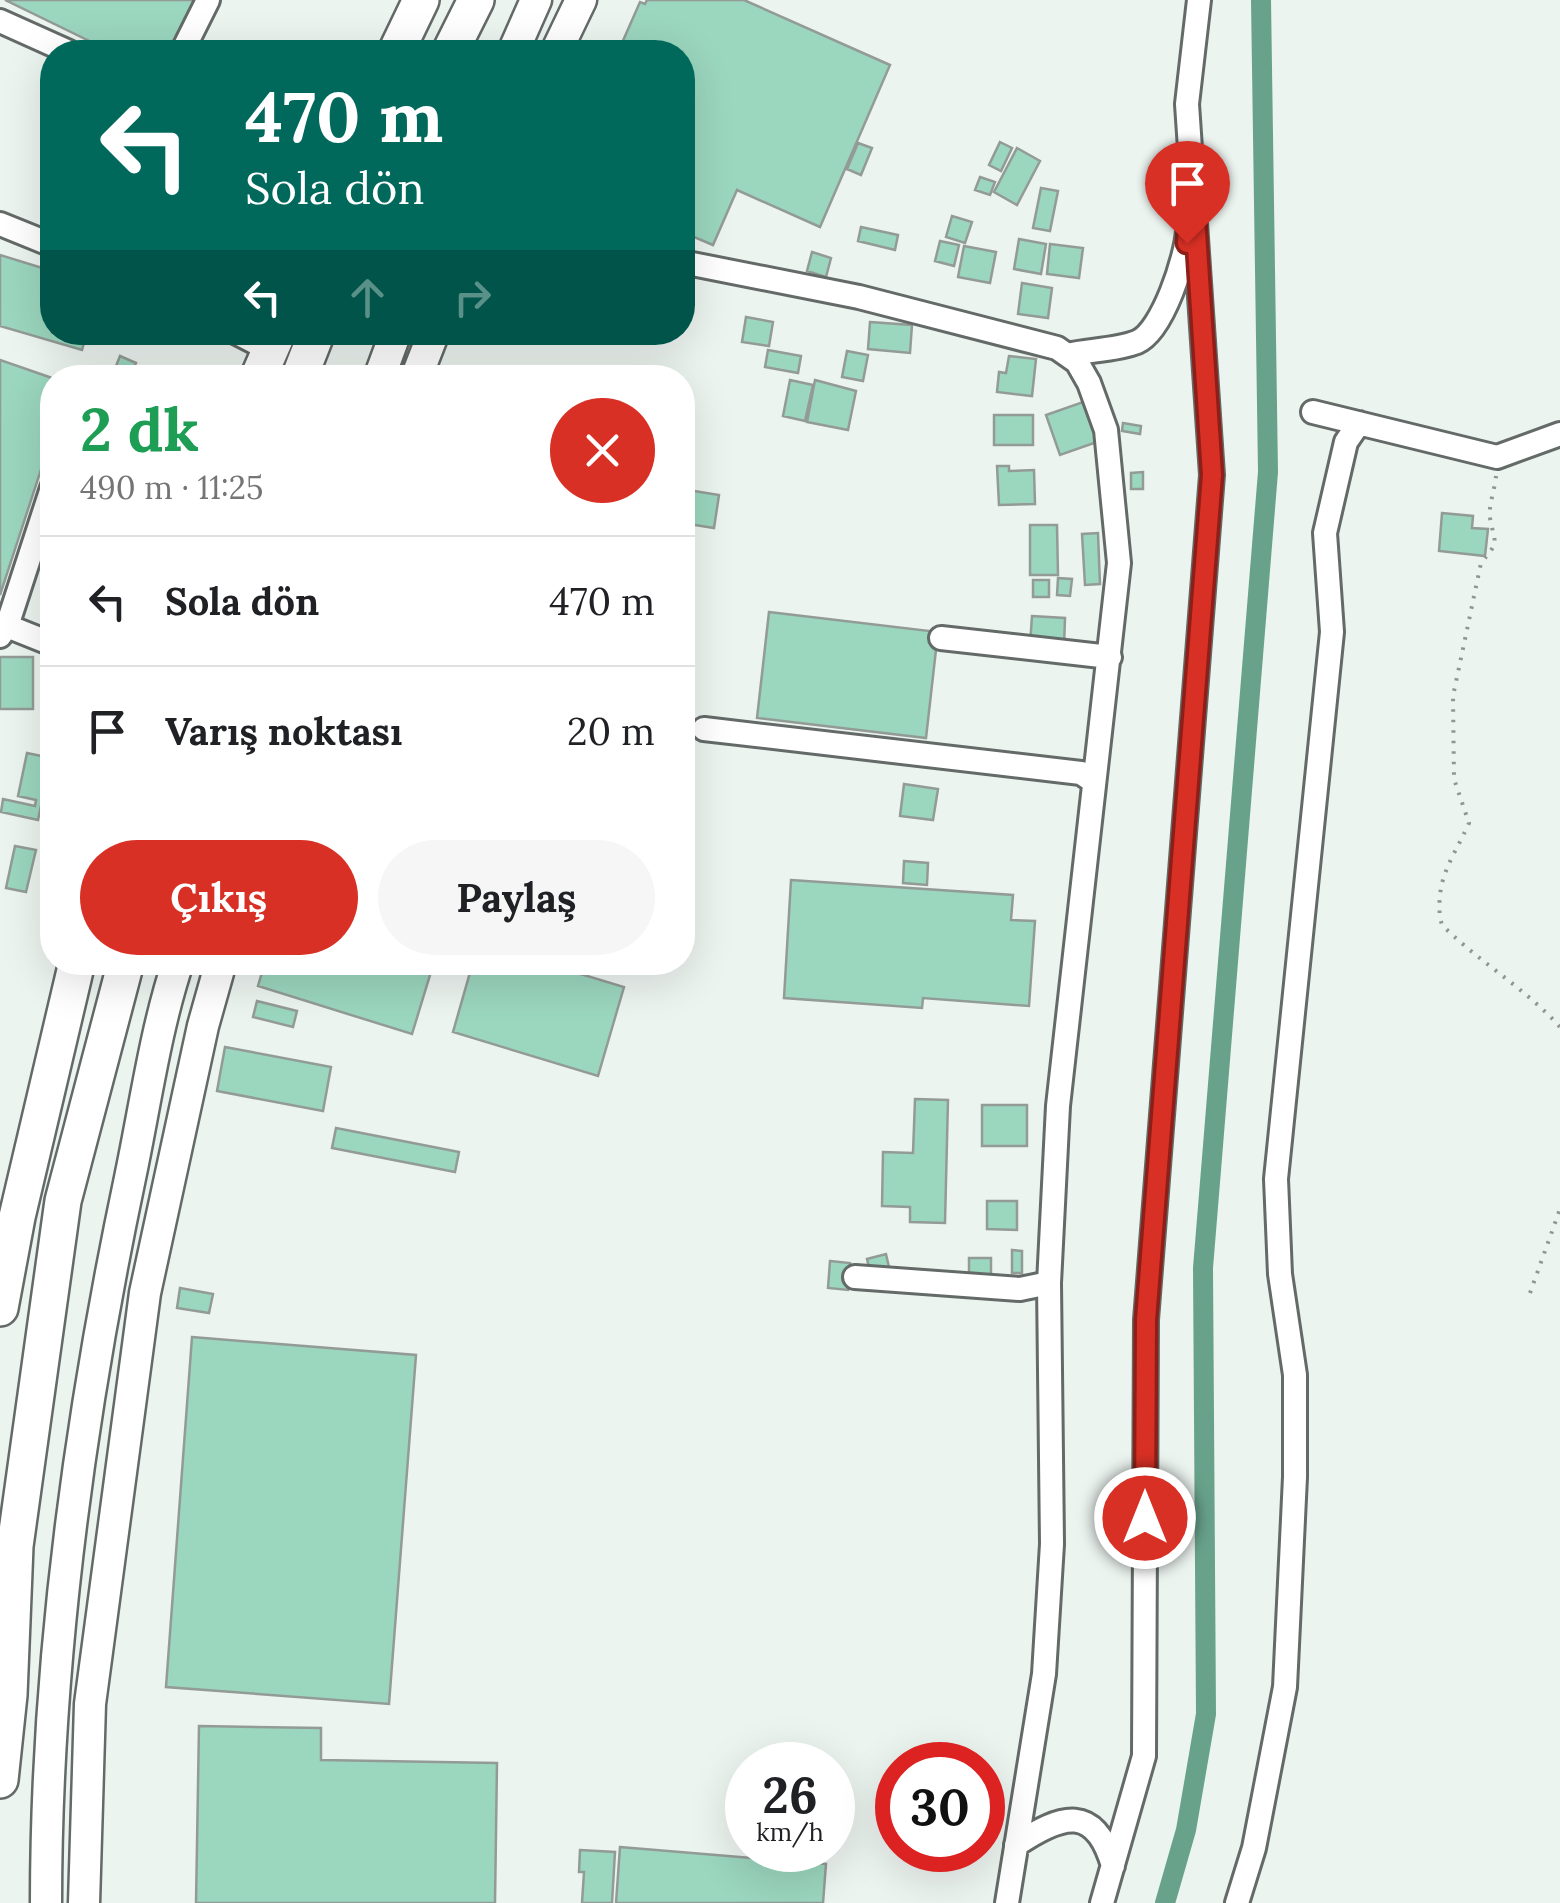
<!DOCTYPE html>
<html lang="tr">
<head>
<meta charset="utf-8">
<style>
  :root { --surface:#fff; --page:#f6f6f6; --text:#202124; --muted:#757577; --line:#e0e0e0; --accent:#d93025 }
  body { margin:0; font-family:Lora,serif; background:var(--page); color:var(--text); height:100vh; display:flex; flex-direction:column; font-size:38px; white-space:nowrap }
  * { box-sizing:border-box; margin:0 }
  p { font-size:32px; color:var(--muted) }
  .icon { flex:none; width:55px; height:55px; fill:none; stroke:currentColor; stroke-width:2; stroke-linecap:round; stroke-linejoin:round }
  .map { position:relative; flex:1; overflow:hidden }
  .sheet { position:absolute; left:40px; top:365px; width:655px; height:610px; display:flex; flex-direction:column; background:var(--surface); border-radius:40px; box-shadow:0 10px 40px #0002 }
  .sheet>* { flex:none }
  .top-card { position:absolute; left:40px; top:40px; width:655px; height:305px; border-radius:40px; box-shadow:0 10px 40px #0002; background:#00695c; color:#fff; overflow:hidden }
  .speed { position:absolute; left:725px; top:1742px; display:flex; gap:20px; font-size:50px; font-weight:700; text-align:center }
  .speed>* { display:grid; place-content:center; width:130px; height:130px; border-radius:50%; background:var(--surface); box-shadow:0 10px 40px #0002; line-height:1 }
  .speed small { font-size:25px; font-weight:400 }
  .speed .limit { border:15px solid #d22; background:#fff; color:#111 }
  .pin { position:absolute; display:grid; place-items:center; width:85px; height:85px; color:#fff; margin:-102px -42px; border-radius:50% 50% 50% 0; rotate:-45deg; box-shadow:0 0 10px #0007 }
  .pin .icon { rotate:45deg }
  .me { position:absolute; width:110px; margin:-55px; rotate:0deg; stroke-linejoin:round; filter:drop-shadow(0 0 8px #0008) }
  .turn { display:flex; align-items:center; gap:35px; height:210px; padding:0 40px; font-size:45px }
  .turn .icon { width:130px; height:130px; stroke-width:2.5 }
  .turn b { display:block; font-size:70px; line-height:85px }
  .lanes { display:flex; align-items:center; height:95px; padding:0 40px; background:#0003; justify-content:center; gap:50px; direction:ltr }
  .lanes .off { opacity:.35 }
  .round { display:grid; place-items:center; flex:none; width:105px; height:105px; border-radius:52px; background:var(--page) }
  .overview { display:flex; align-items:center; justify-content:space-between; height:170px; padding:0 40px }
  h1 { font-size:60px; font-weight:700; line-height:75px; color:#1e9e55 }
  .action { display:flex; gap:20px; margin-top:auto; padding:20px 40px }
  .action a { flex:1; height:115px; border-radius:60px; background:var(--accent); color:#fff; font-size:40px; font-weight:700; line-height:115px; text-align:center }
  .action a+a { background:var(--page); color:var(--text) }
  ul { padding:0; list-style:none }
  li { display:flex; align-items:center; gap:30px; height:130px; padding:0 40px; border-top:2px solid var(--line) }
  li div { flex:1 }
  li b { display:block; font-size:38px }
  li em { font-style:normal }
  .map>svg:first-child { display:block }
  .lines { fill:none; stroke-linecap:round; stroke-linejoin:round }
  .canal { stroke:#68a28b; stroke-width:20 }
  .building { fill:#9bd6be; stroke:#939b97; stroke-width:2.5 }
  .minor-casing { stroke:#636a67; stroke-width:28 }
  .major-casing { stroke:#636a67; stroke-width:35 }
  .highway-casing { stroke:#636a67; stroke-width:40 }
  .path { stroke:#909592; stroke-width:4; stroke-dasharray:2.5 8; stroke-linecap:butt }
  .minor { stroke:#fff; stroke-width:22 }
  .major { stroke:#fff; stroke-width:30 }
  .highway { stroke:#fff; stroke-width:35 }
  .route-casing { stroke:#8d1f18; stroke-width:25 }
  .route { stroke:#d93025; stroke-width:18 }
</style>
</head>
<body>
<div class="map">
<svg width="1560" height="1903" viewBox="0 0 1560 1903">
  <rect width="100%" height="100%" fill="#ecf4f0"/>
  <g class="lines">
    <path class="canal" d="M1165 1903 1186 1830 1206 1714 1203 1268 1268 472 1261 0"/>
  </g>
  <path class="building" d="M5 0H197L172 52H112Z
    M647 0H744L890 65 820 227 737 190 713 245 682 232V52H622L626 45 622 43 640 2 645 4Z
    M1000 142 1012 148 1001 171 989 165Z
    M858 143 872 148 861 175 847 169Z
    M1017 148 1040 161 1017 205 994 192Z
    M980 177 995 182 990 195 975 190Z
    M1041 188 1058 191 1050 231 1033 228Z
    M952 216 972 222 965 243 946 237Z
    M861 227 898 235 895 250 858 241Z
    M1019 239 1046 244 1041 274 1014 269Z
    M940 241 959 245 954 266 935 261Z
    M1050 244 1083 248 1079 278 1047 274Z
    M964 246 996 252 990 283 958 277Z
    M812 252 831 258 826 277 807 271Z
    M0 255 52 271V332H87L82 350 0 326Z
    M1022 283 1052 288 1048 318 1018 314Z
    M746 317 773 322 769 346 742 342Z
    M870 322 912 325 910 353 868 349Z
    M768 350 801 356 798 373 765 367Z
    M847 351 868 355 863 381 842 377Z
    M120 356 136 363 132 372 116 366Z
    M1009 356 1036 359 1032 396 997 392 999 372 1006 373Z
    M0 360 52 378V436L0 595Z
    M790 380 813 385 805 421 783 416Z
    M815 380 856 391 848 430 807 422Z
    M1083 402 1097 442 1060 455 1046 415Z
    M994 415H1033V445H994Z
    M1123 423 1141 426 1140 434 1122 431Z
    M997 466H1009V471L1034 470 1035 504 999 505Z
    M1143 472V489H1131V473Z
    M682 489 719 495 714 528 682 523Z
    M1442 513 1473 516 1472 528 1488 529 1485 556 1439 551Z
    M1030 525H1057L1058 575H1030Z
    M1098 533 1100 584 1085 585 1082 534Z
    M1058 578 1072 579 1070 596 1057 595Z
    M1033 580H1049V597H1033Z
    M769 612 938 632 926 738 757 718Z
    M1032 616 1065 618 1064 647 1030 645Z
    M0 657H33V709H0Z
    M27 753 51 758 38 820 1 812 3 799 35 806 36 800 18 796Z
    M904 784 938 789 933 820 900 816Z
    M15 846 36 850 26 892 6 888Z
    M904 861 928 863 927 885 903 883Z
    M791 880 1013 895 1011 920 1035 921 1029 1006 923 998 922 1008 784 998Z
    M265 962H434L412 1034 258 986Z
    M473 962H541L624 987 598 1076 453 1032Z
    M257 1001 297 1011 293 1027 253 1017Z
    M225 1047 331 1067 323 1111 217 1091Z
    M915 1099 948 1100 945 1223 910 1222V1207L882 1206 883 1152 913 1153Z
    M982 1105H1027V1146H982Z
    M336 1128 459 1152 455 1172 332 1148Z
    M987 1201H1017V1230L987 1229Z
    M1012 1250 1022 1251V1273H1012Z
    M886 1254 889 1267 870 1272 867 1259Z
    M969 1258H991V1276H969Z
    M830 1261 850 1263 848 1290 828 1288Z
    M180 1288 213 1294 209 1313 177 1308Z
    M192 1337 416 1355 389 1704 166 1687Z
    M199 1726 321 1728V1760L497 1763 495 1903H196Z
    M620 1847 826 1864 823 1903H616Z
    M580 1850 615 1852 612 1903H582L584 1872H579Z"/>
  <g class="lines">
    <g class="minor-casing">
      <path id="minor" d="M0 21 69 52
        M182 52 208 0
        M0 224 52 245
        M682 262 859 297 1057 348 1077 362 1089 383 1106 430 1119 563 1058 1106 1049 1283 1052 1544 1044 1674 1007 1903
        M235 332 270 350
        M1067 355C1089 350 1117 350 1137 342 1163 331 1186 257 1188 231
        M1313 412 1497 457 1560 434
        M7 626 52 644
        M0 636 7 626 52 488
        M941 638 1110 657
        M704 729 1081 773 1093 781
        M855 1277 1020 1289 1049 1283
        M1016 1845C1062 1814 1095 1804 1113 1866
        M1102 1903 1144 1756 1146 1320 1212 475 1187 104 1199 0
        M1237 1903 1254 1848 1285 1687 1295 1477V1375L1280 1274 1276 1179 1332 632 1325 533 1346 442 1359 423"/>
    </g>
    <g class="major-casing">
      <path id="major" d="M513 52 536 0
        M556 52 581 0
        M379 378 396 332
        M416 378 434 332
        M46 1903C46 1661 80 1415 130 1178 145 1107 155 1031 178 962
        M84 1903 90 1704 145 1293 203 1026 221 962"/>
    </g>
    <g class="highway-casing">
      <path id="highway" d="M396 52 421 0
        M450 52 476 0
        M258 378 278 332
        M299 378 317 332
        M0 1308 17 1217 77 962
        M0 1780 9 1695 15 1546 63 1201 126 962"/>
    </g>
    <path class="path" d="M1496 476C1495 489 1488 507 1490 518 1495 545 1500 540 1481 563L1453 696 1454 779 1469 823C1453 859 1436 876 1440 918L1442 925C1479 962 1525 988 1560 1027
      M1530 1293 1560 1209"/>
    <use href="#minor" class="minor"/>
    <use href="#major" class="major"/>
    <use href="#highway" class="highway"/>
  </g>
  <g class="lines">
    <g class="route-casing">
      <path id="route" d="M1145 1518 1146 1320 1212 475 1192 172 1187 243"/>
    </g>
    <use href="#route" class="route"/>
  </g>
</svg>
<div class="speed"><div>26<small>km/h</small></div><div class="limit">30</div></div>
<div class="pin" style="left:1187px;top:243px;background:#d93025"><svg class="icon" aria-label="arrive" viewBox="0 0 24 24"><path d="M6 21V4h12l-3 4 3 4H6"/></svg></div>
<svg class="me" style="left:1145px;top:1518px" viewBox="-20 -20 40 40"><circle r="17" fill="#d93025" stroke="#fff" stroke-width="3"/><path d="M0-11L8 9 0 5-8 9z" fill="#fff"/></svg>
<div class="top-card">
<div class="turn"><svg class="icon" aria-label="left" viewBox="0 0 24 24"><path d="M17 20v-9H6M10 6l-5 5 5 5"/></svg><div><b>470 m</b>Sola dön</div></div>
<div class="lanes"><svg class="icon" aria-label="left" viewBox="0 0 24 24"><path d="M17 20v-9H6M10 6l-5 5 5 5"/></svg><svg class="icon off" aria-label="ahead" viewBox="0 0 24 24"><path d="M12 20V5M6 11l6-6 6 6"/></svg><svg class="icon off" aria-label="right" viewBox="0 0 24 24"><path d="M7 20v-9h11M14 6l5 5-5 5"/></svg></div>
</div>
<section class="sheet">
<div class="overview"><div><h1>2 dk</h1><p>490 m · 11:25</p></div><a class="round" style="background:#d93025;color:#fff"><svg class="icon" aria-label="close" viewBox="0 0 24 24"><path d="M6 6l12 12M18 6L6 18"/></svg></a></div>
<ul>
<li><svg class="icon" aria-label="left" viewBox="0 0 24 24"><path d="M17 20v-9H6M10 6l-5 5 5 5"/></svg><div><b>Sola dön</b></div><em>470 m</em></li>
<li><svg class="icon" aria-label="arrive" viewBox="0 0 24 24"><path d="M6 21V4h12l-3 4 3 4H6"/></svg><div><b>Varış noktası</b></div><em>20 m</em></li>
</ul>
<div class="action"><a>Çıkış</a><a>Paylaş</a></div>
</section>
</div>
</body>
</html>
